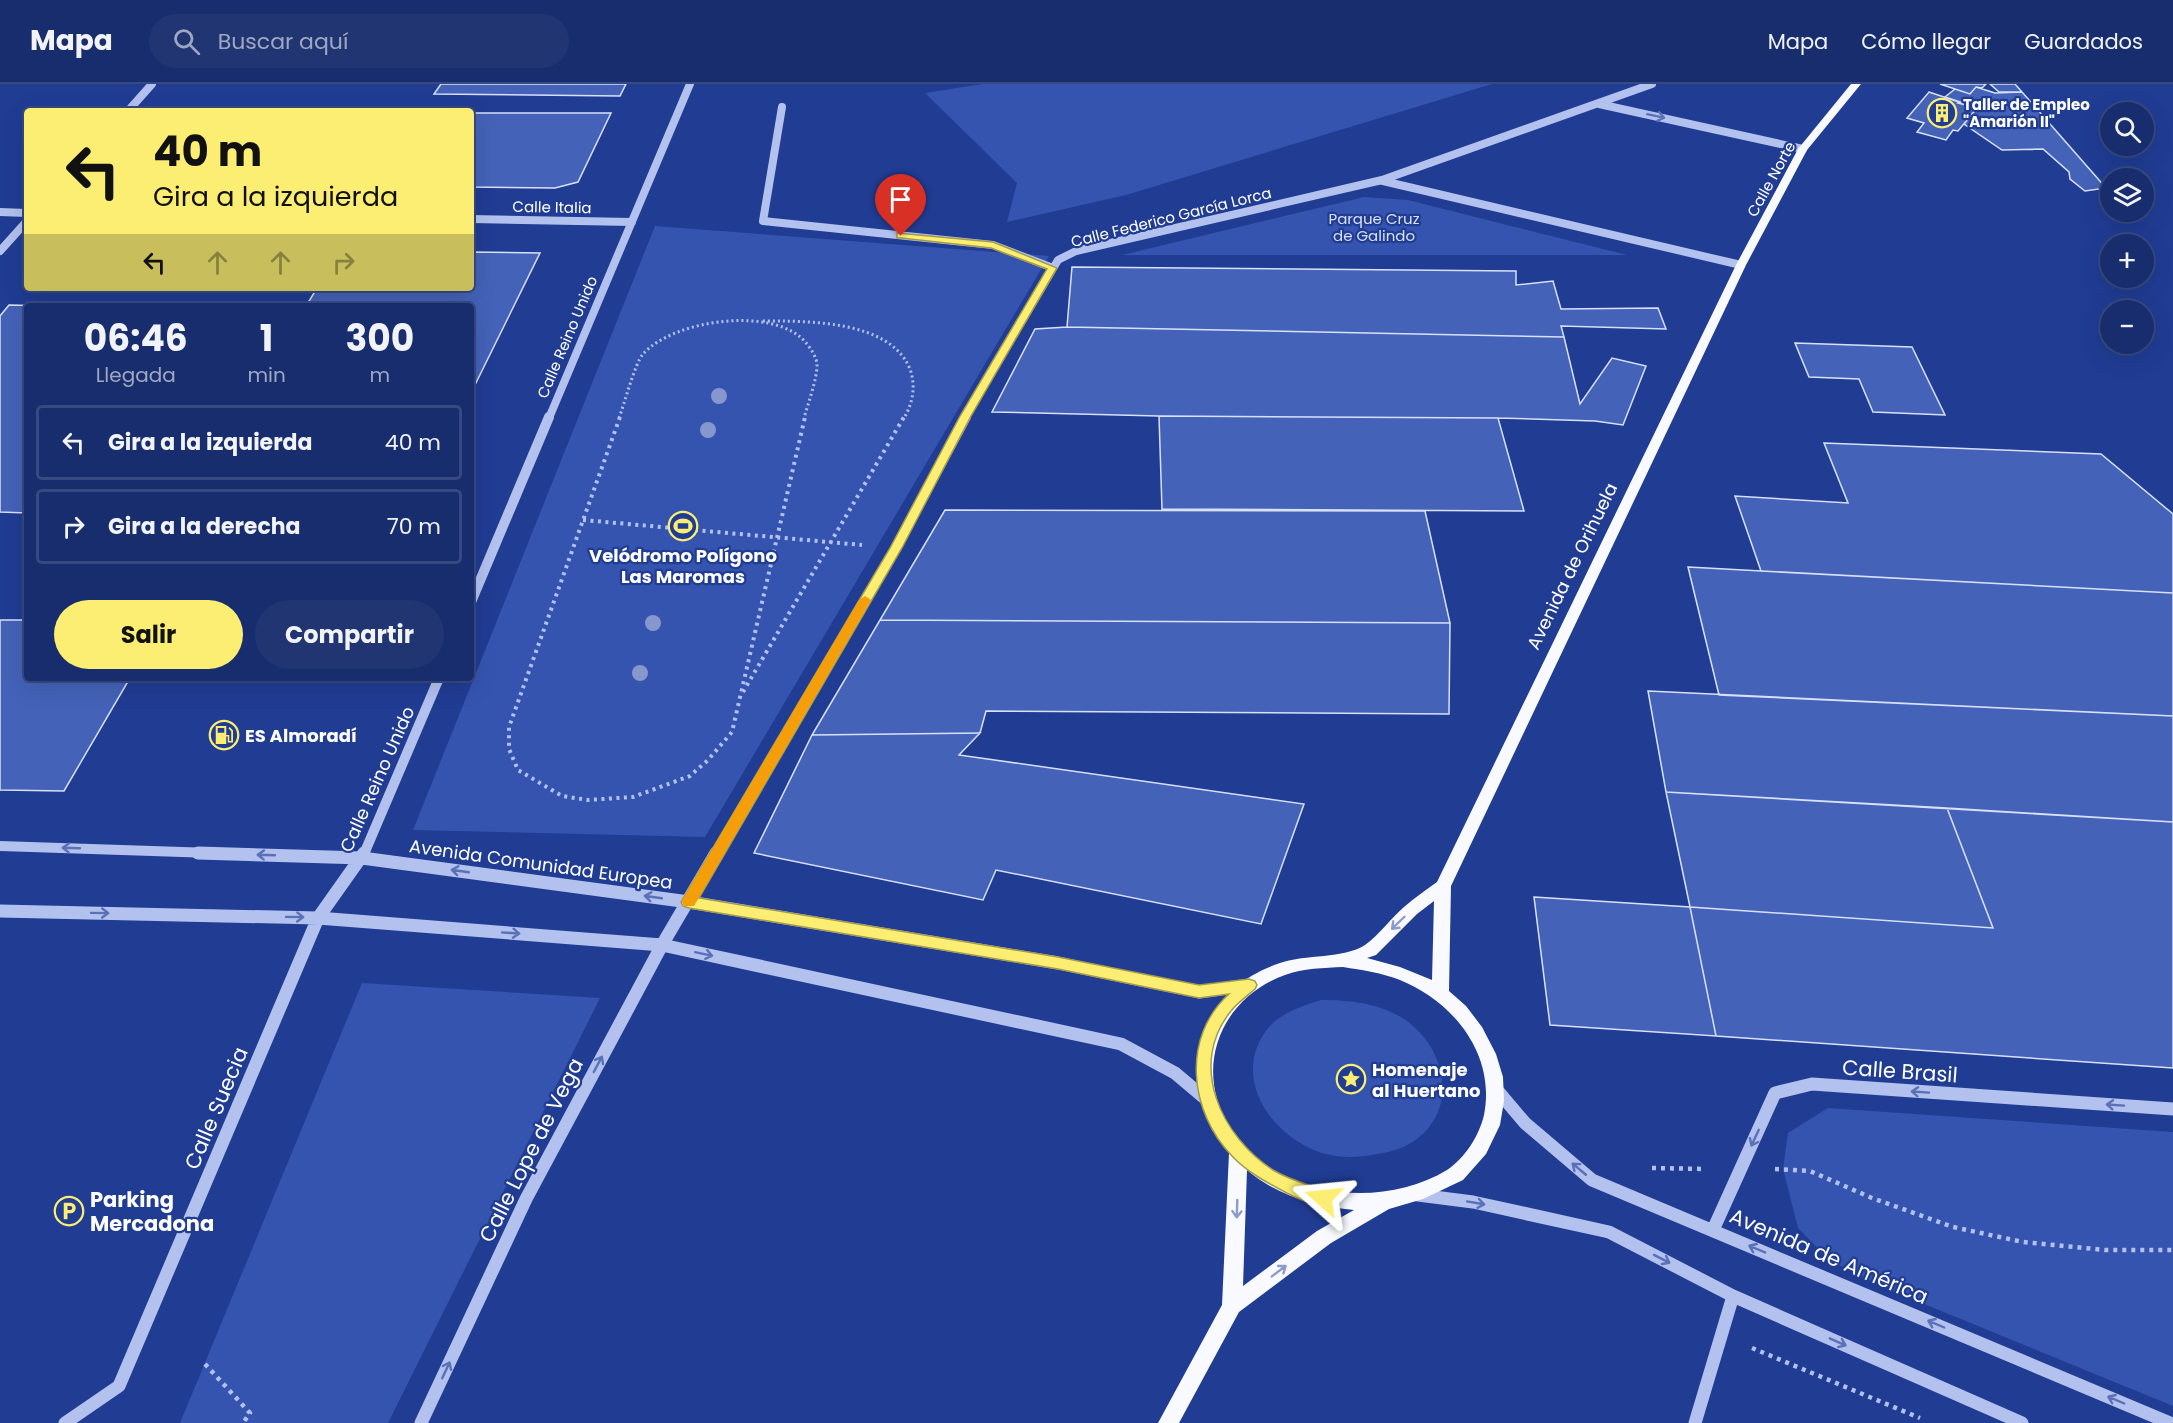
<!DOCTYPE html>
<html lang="es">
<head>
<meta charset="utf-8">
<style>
  :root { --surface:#182d6e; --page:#213573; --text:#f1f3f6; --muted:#9fa8c2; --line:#364981; --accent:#fbee72 }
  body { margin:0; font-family:Poppins,sans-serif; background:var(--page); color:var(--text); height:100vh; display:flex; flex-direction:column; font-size:22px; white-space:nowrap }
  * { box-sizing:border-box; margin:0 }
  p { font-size:20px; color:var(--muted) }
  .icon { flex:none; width:33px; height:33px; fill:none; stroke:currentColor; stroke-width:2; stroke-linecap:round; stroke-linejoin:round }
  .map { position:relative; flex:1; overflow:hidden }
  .sheet { position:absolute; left:24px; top:219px; width:450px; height:378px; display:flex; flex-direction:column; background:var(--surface); border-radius:6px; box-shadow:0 6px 24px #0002,0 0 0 2px var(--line) }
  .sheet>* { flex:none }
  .banner { position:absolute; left:24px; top:24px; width:450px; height:183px; border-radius:6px; box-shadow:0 6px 24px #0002,0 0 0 2px var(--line); background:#fbee72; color:#111; overflow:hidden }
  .controls { position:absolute; left:2100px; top:18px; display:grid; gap:12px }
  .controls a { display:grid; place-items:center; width:54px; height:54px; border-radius:50%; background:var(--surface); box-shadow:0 6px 24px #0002,0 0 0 2px var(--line); font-size:30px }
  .pin { position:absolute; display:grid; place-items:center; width:51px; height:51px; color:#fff; margin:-62px -26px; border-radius:50% 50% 50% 0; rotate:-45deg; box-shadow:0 0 6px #0007 }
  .pin .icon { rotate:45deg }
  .me { position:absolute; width:66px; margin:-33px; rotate:288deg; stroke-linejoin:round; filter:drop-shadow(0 0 4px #0008) }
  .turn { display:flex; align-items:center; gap:21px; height:126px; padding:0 30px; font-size:27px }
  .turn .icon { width:78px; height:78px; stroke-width:2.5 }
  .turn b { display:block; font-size:42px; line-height:51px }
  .lanes { display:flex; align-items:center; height:57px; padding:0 30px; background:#0003; justify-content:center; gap:30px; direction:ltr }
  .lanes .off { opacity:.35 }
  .eta { display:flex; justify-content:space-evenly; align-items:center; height:102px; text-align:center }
  .eta b { font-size:36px; font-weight:700; line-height:42px }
  .button { display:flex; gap:12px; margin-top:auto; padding:12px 30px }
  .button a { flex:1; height:69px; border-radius:36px; background:var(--accent); color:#111; font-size:24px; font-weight:700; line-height:69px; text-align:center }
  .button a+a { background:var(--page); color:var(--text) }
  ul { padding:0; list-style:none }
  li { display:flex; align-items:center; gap:18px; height:75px; margin:0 12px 9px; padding:0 18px; border:3px solid var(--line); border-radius:6px }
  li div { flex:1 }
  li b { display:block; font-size:22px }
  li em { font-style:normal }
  header { display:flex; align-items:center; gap:36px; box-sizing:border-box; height:84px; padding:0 30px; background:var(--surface); border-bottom:2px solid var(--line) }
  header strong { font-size:28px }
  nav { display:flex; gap:33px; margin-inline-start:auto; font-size:21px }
  .search { width:420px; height:54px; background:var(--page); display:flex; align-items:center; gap:15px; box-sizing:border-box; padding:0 21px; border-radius:33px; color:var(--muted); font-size:22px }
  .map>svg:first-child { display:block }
  .green { fill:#3454b0 }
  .building { fill:#4462b8; stroke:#d8e1fa; stroke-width:1.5 }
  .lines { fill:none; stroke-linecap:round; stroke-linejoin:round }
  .path-far2 { stroke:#b2c1ee; stroke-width:3; stroke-dasharray:2 3; stroke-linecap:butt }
  .path-far1 { stroke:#b2c1ee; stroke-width:4; stroke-dasharray:3 4.5; stroke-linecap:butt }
  .path { stroke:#b2c1ee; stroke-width:4.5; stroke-dasharray:4 5; stroke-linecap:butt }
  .minor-far2 { stroke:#b2c1ee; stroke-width:8 }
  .minor-far1 { stroke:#b2c1ee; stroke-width:10 }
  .minor { stroke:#b2c1ee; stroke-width:13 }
  .major { fill:#f9faff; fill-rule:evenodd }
  .tree { fill:#8597cc }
  .oneway { stroke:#5a71b7 }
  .oneway2 { stroke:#8c9bc9 }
  .route { fill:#fbee72; stroke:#a39b4a; stroke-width:1.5 }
  .slow { fill:#f59e0b }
  .labels { text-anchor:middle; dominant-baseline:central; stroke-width:4.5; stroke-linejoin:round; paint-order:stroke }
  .far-poi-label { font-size:15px; font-weight:bold; fill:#fff; stroke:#203c93; text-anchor:start }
  .far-street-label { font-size:15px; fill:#fff; stroke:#203c93 }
  .far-park-label { font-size:15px; fill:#d8e1fa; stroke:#203c93 }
  .poi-label { font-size:18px; font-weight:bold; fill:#fff; stroke:#203c93; text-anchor:start }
  .street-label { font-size:18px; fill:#fff; stroke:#203c93 }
  .near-street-label { font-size:21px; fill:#fff; stroke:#203c93 }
  .near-poi-label { font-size:21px; font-weight:bold; fill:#fff; stroke:#203c93; text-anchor:start }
</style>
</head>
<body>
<header>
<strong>Mapa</strong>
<div class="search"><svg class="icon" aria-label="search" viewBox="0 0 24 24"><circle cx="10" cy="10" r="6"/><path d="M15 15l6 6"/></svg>Buscar aquí</div>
<nav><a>Mapa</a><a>Cómo llegar</a><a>Guardados</a></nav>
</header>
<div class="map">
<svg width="2173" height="1339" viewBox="0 0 2173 1339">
  <rect width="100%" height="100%" fill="#203c93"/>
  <path class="green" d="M982 0H1492L1126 111 1007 138 1017 99 925 9Z
    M1364 113 1408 116 1627 171H1122Z
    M655 142 1049 172 705 753 413 746Z
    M362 899 600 914 388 1339H180Z
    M1321 916C1350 916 1379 919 1404 935 1446 963 1460 1025 1414 1057 1401 1066 1389 1068 1372 1071 1355 1074 1336 1074 1319 1068 1268 1050 1230 990 1269 943 1282 928 1303 922 1321 916Z
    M1828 1024 2173 1048V1322L1885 1204 1829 1176 1798 1144 1783 1085 1788 1049Z"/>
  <path class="building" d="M441 0H626L620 12 434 10Z
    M1940 0H1986L1982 4 1976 3 1970 10Z
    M1990 0H2015L2022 8H1999Z
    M1976 3 1995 9 2022 8 2106 104 2085 107 2070 95 2069 88 2043 65 2002 66 1964 40 1977 24 1958 19 1960 18 1945 13 1955 5 1970 10Z
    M1929 8 1977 24 1958 47 1953 46 1946 56 1917 48 1924 39 1907 34Z
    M471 29H611L578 98 555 104 471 103Z
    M471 168 540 169 471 309V222H306L317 204H471Z
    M1072 183 1516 187V201L1553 197 1561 225 1658 224 1666 245 1561 242 1564 253 1067 243Z
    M196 204H285L283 206Z
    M9 221 51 222H27V429L0 428V232Z
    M1067 243 1564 253 1580 320 1612 274 1646 282 1623 341 1595 337 1498 334 1159 332 992 328 1035 245Z
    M1795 259 1912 263 1945 331 1873 328 1859 295 1809 293Z
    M1159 332 1498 334 1524 427 1162 425Z
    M1824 359 2101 370 2173 430V509L1761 487 1735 412 1848 419Z
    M945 426 1425 427 1450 539 880 536Z
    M1688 483 2173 509V632L1719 611Z
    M0 536H27V594H130L64 707 0 706Z
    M880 536 1450 539 1449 630 986 627 980 649 812 651Z
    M1648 607 2173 632V738L1666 708Z
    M980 649 959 671 1304 720 1261 840 996 786 983 816 754 769 812 651Z
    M1666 708 1947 724 1993 844 1690 823Z
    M1947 724 2173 738V984L1716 952 1690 823 1993 844Z
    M1534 813 1690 823 1716 952 1550 941Z"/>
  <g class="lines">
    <path class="path-far2" d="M763 237C808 237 890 236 910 285 916 302 913 319 904 334
      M619 334C624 321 635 279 643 270 674 235 777 221 807 260 811 265 817 274 817 281 817 295 808 320 804 334"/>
    <path class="path-far1" d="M620 333 509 643V665L518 686 562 712 588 716 633 713 690 692 708 676 732 648 805 333
      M583 436 862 461
      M743 608 904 333"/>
    <path class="path" d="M1652 1084 1705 1085
      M1775 1085 1810 1087 1872 1114 1953 1143 2023 1158 2105 1166H2173
      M1752 1264 1920 1334
      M205 1280 250 1329 243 1339"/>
    <path class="minor-far2" d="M1599 20 1803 65
      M782 23 763 137 993 161 1053 184
      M128 27 152 0
      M1383 97 1741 181
      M0 128 27 129
      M471 135 632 138
      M0 167 27 137
      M549 334 690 0
      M965 334 1058 176 1076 167 1382 96 1652 0"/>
    <path class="minor-far1" d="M471 518 549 333
      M0 762 243 770
      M364 770 439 594
      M716 770 896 464 966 333"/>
    <path class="minor" d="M198 769 362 774 689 818 1058 879 1199 908 1249 901
      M0 827 318 834 662 861 1121 960 1175 989 1207 1016
      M1497 1006 1525 1039 1592 1096 2170 1339
      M1418 1111 1473 1118 1609 1148 1733 1212 2022 1339
      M1713 1146 1775 1009 1812 1000 2173 1025
      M65 1339 119 1302 318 834 364 769
      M421 1339 526 1115 662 861 716 769
      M1695 1339 1733 1212"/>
    <path class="major" d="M1851 0H1861L1807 66 1746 181 1451 802 1449 907 1466 922 1482 943 1496 970 1503 993 1504 1017 1500 1041 1486 1070 1463 1096 1423 1115 1389 1125 1331 1159 1239 1228 1179 1339H1158L1222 1221 1229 1069C1172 999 1192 908 1280 879 1306 870 1343 875 1365 861 1379 851 1391 834 1404 823 1414 814 1426 806 1437 798L1736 181 1798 65ZM1434 817 1432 896 1400 883 1367 874 1376 871 1417 830ZM1343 883C1362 886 1382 889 1400 896 1454 918 1496 971 1484 1031 1479 1052 1465 1074 1447 1086 1379 1127 1273 1114 1229 1042 1193 983 1221 914 1285 891 1303 884 1324 884 1343 883ZM1247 1086C1276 1111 1316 1123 1354 1126L1317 1147 1243 1202Z"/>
  </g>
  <g class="tree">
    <circle cx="719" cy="312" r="8"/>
    <circle cx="708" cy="346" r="8"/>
    <circle cx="653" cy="539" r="8"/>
    <circle cx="640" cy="589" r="8"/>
  </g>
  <defs><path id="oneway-shaft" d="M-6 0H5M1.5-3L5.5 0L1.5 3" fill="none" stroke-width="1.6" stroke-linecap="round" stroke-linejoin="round" transform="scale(1.5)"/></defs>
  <g class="oneway">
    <use href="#oneway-shaft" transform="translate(1656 32) rotate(12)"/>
    <use href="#oneway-shaft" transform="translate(71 764) rotate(-178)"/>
    <use href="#oneway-shaft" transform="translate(266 771) rotate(-178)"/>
    <use href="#oneway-shaft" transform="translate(460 787) rotate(-172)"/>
    <use href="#oneway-shaft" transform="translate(653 813) rotate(-172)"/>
    <use href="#oneway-shaft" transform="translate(100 829) rotate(1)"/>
    <use href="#oneway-shaft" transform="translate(295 833) rotate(1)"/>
    <use href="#oneway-shaft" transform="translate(511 849) rotate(4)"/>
    <use href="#oneway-shaft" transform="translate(704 870) rotate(12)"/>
    <use href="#oneway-shaft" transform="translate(598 980) rotate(-62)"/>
    <use href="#oneway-shaft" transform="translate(1920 1008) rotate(-176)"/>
    <use href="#oneway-shaft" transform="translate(2115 1021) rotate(-176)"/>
    <use href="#oneway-shaft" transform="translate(1755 1054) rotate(115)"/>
    <use href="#oneway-shaft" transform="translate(1579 1085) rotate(-140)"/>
    <use href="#oneway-shaft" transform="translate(1476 1119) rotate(10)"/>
    <use href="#oneway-shaft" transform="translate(1757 1165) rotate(-157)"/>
    <use href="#oneway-shaft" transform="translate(1662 1175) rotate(27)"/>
    <use href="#oneway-shaft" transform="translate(1936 1240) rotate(-157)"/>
    <use href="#oneway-shaft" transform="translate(1838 1258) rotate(24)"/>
    <use href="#oneway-shaft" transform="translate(446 1286) rotate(-65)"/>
    <use href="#oneway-shaft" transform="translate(2116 1316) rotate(-157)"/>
  </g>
  <g class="oneway2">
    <use href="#oneway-shaft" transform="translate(1398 839) rotate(136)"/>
    <use href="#oneway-shaft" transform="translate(1237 1125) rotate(92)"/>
    <use href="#oneway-shaft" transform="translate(1279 1187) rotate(-37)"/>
  </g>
  <path class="route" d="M897 149 993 158 1057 184 971 332 902 464 699 814 1058 873 1199 901 1249 895 1255 897 1257 901 1255 905C1247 912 1237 919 1231 927 1187 981 1222 1053 1273 1086 1291 1097 1310 1101 1329 1108L1331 1114 1329 1119C1315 1124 1297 1114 1285 1108 1266 1098 1247 1088 1232 1072 1189 1028 1181 953 1229 910L1199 914 1058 885 689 824 683 822 681 818 890 464 960 332 1047 185 991 164 901 154H897Z"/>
  <path class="slow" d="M865 512 871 516 694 822H684L682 818 684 813 859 516Z"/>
  <defs>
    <g id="building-ring" transform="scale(1.5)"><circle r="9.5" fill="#203c93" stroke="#fbee72" stroke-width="1.5"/><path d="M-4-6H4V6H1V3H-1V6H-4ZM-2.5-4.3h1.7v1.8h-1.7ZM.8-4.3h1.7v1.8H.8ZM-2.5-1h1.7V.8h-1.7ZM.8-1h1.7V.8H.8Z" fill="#fbee72"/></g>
    <g id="stadium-ring" transform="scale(1.5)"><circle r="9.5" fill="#203c93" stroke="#fbee72" stroke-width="1.5"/><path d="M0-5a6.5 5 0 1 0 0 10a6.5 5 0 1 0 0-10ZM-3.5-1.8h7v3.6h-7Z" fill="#fbee72"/></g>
    <g id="fuel-ring" transform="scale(1.5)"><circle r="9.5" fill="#203c93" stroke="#fbee72" stroke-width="1.5"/><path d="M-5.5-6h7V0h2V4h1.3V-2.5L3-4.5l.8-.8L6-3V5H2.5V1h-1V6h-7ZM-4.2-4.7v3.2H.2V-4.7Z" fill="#fbee72"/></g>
    <g id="sight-ring" transform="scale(1.5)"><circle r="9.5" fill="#203c93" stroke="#fbee72" stroke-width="1.5"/><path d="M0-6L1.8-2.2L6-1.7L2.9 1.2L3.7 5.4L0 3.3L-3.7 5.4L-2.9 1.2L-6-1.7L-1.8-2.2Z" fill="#fbee72"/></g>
    <g id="parking-ring" transform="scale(1.5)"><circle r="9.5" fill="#203c93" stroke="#fbee72" stroke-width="1.5"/><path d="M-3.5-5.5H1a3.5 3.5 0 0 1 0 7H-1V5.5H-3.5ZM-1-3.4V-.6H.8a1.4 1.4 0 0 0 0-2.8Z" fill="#fbee72"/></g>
  </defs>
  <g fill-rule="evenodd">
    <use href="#building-ring" x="1942" y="29"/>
    <use href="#stadium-ring" x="683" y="442"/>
    <use href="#fuel-ring" x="224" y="651"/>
    <use href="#sight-ring" x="1351" y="995"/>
    <use href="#parking-ring" x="69" y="1127"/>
  </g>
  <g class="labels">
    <g class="far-poi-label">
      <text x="1963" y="20">Taller de Empleo<tspan x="1963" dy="17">"Amarión II"</tspan></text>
    </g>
    <g class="far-street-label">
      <text transform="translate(1771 95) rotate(-61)">Calle Norte</text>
      <text transform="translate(552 123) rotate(1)">Calle Italia</text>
      <text transform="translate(1171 133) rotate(-14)">Calle Federico García Lorca</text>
      <text transform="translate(567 253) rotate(-67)">Calle Reino Unido</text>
    </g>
    <g class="far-park-label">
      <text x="1374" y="134">Parque Cruz<tspan x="1374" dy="17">de Galindo</tspan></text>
    </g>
    <g class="poi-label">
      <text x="683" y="471" text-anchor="middle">Velódromo Polígono<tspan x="683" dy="21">Las Maromas</tspan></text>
      <text x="245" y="651">ES Almoradí</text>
      <text x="1372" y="985">Homenaje<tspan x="1372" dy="21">al Huertano</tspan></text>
    </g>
    <g class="street-label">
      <text transform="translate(1572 482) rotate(-64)">Avenida de Orihuela</text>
      <text transform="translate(377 695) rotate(-66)">Calle Reino Unido</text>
      <text transform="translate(541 780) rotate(8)">Avenida Comunidad Europea</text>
    </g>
    <g class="near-street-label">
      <text transform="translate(1900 987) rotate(4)">Calle Brasil</text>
      <text transform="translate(216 1024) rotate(-67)">Calle Suecia</text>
      <text transform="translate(531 1066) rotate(-63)">Calle Lope de Vega</text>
      <text transform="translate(1829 1172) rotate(23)">Avenida de América</text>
    </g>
    <g class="near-poi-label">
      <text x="90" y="1115">Parking<tspan x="90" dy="24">Mercadona</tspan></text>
    </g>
  </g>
</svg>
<div class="controls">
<a><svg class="icon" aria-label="search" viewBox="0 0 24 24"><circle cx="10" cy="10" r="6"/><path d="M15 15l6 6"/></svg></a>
<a><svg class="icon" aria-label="layers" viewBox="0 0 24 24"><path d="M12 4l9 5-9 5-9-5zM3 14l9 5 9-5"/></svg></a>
<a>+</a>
<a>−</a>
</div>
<div class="pin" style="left:901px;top:152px;background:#d93025"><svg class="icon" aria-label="arrive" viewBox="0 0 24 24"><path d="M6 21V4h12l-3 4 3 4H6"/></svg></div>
<svg class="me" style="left:1323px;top:1114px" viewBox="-20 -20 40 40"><path d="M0-17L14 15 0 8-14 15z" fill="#fbee72" stroke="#fff" stroke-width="4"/></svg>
<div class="banner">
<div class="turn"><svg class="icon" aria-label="left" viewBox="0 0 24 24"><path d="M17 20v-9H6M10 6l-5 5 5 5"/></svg><div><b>40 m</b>Gira a la izquierda</div></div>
<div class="lanes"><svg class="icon" aria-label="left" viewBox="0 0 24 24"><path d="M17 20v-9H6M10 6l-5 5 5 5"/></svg><svg class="icon off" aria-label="ahead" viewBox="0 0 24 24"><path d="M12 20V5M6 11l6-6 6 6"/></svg><svg class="icon off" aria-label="ahead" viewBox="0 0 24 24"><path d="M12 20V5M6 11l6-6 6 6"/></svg><svg class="icon off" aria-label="right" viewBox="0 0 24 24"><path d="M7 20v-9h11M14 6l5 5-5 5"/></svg></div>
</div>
<section class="sheet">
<div class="eta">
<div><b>06:46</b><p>Llegada</p></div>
<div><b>1</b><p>min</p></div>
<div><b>300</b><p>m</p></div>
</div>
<ul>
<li><svg class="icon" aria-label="left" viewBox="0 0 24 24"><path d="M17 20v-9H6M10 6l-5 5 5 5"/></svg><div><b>Gira a la izquierda</b></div><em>40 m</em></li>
<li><svg class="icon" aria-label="right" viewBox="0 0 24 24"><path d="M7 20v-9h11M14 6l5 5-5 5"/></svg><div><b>Gira a la derecha</b></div><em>70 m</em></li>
</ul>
<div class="button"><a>Salir</a><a>Compartir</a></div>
</section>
</div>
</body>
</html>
